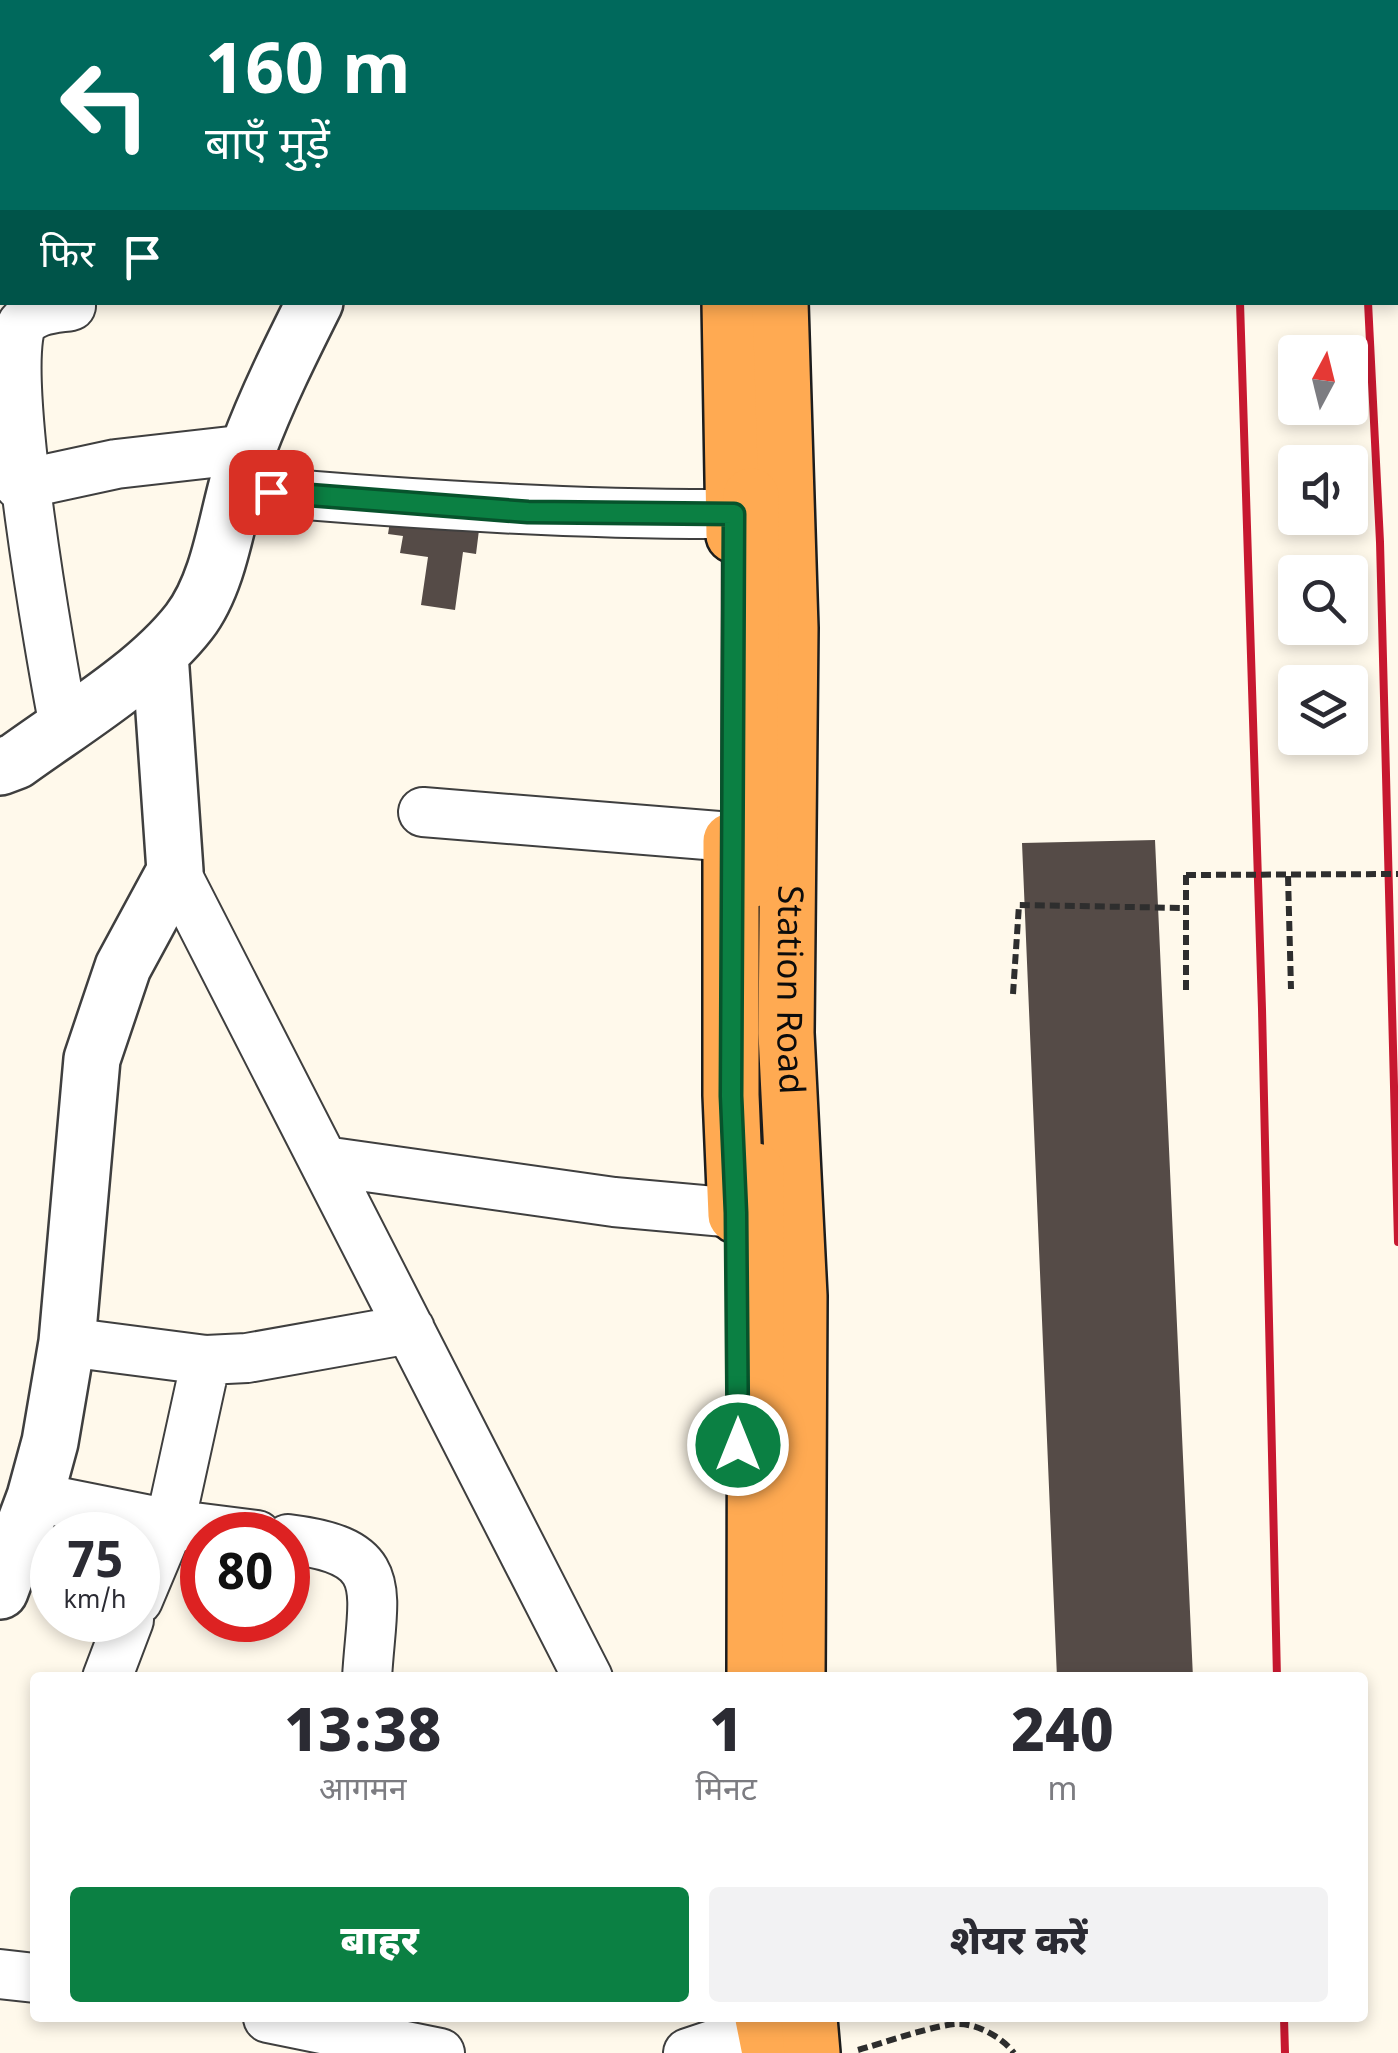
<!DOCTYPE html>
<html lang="hi">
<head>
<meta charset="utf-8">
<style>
  :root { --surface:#fff; --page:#f2f2f3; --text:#2b2b33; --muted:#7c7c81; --accent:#0b8043 }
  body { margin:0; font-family:Georgia,"Noto Sans Devanagari",serif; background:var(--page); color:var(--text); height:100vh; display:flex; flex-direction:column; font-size:38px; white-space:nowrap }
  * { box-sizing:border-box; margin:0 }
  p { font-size:32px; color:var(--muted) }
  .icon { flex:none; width:55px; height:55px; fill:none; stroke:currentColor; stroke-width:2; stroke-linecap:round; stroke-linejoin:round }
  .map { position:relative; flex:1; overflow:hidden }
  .drawer { position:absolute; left:30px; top:1672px; width:1338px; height:350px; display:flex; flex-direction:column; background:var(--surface); border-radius:10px; box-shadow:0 5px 15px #0003 }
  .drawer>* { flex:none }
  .banner { position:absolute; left:0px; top:0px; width:1400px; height:305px; box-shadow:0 5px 15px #0003; background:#00695c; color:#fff; overflow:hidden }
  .needle { width:65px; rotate:7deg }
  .tools { position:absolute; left:1278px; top:335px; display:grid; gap:20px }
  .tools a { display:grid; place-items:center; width:90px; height:90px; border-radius:10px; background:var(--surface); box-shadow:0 5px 15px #0003; font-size:50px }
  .speed { position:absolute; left:30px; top:1512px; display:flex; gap:20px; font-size:50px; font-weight:700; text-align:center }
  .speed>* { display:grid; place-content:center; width:130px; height:130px; border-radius:50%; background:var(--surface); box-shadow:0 5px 15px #0003; line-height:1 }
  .speed small { font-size:25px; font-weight:400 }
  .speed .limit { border:15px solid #d22; background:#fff; color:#111 }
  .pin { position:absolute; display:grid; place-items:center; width:85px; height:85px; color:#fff; margin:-42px; border-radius:20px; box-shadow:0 5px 15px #0006 }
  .me { position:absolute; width:110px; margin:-55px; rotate:0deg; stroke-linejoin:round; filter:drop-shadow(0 0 8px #0008) }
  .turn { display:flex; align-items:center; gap:35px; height:210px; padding:0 40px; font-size:45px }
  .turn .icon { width:130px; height:130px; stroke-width:2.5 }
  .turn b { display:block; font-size:70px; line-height:85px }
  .then { display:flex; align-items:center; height:95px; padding:0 40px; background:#0003; gap:20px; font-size:38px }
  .eta { display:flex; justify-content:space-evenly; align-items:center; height:170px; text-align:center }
  .eta b { font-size:60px; font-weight:800; line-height:70px }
  .action { display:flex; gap:20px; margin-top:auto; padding:20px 40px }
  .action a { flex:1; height:115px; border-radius:10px; background:var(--accent); color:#fff; font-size:40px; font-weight:800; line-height:115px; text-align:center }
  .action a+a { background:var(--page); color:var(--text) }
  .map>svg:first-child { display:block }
  .building { fill:#554b47 }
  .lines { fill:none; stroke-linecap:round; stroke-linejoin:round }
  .minor-casing { stroke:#3f3f3f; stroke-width:52 }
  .tertiary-casing { stroke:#3f3f3f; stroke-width:60 }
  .trunk-casing { stroke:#1d1d1d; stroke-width:60 }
  .path { stroke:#2e2e2e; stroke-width:6; stroke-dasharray:10 5; stroke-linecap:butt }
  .minor { stroke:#fff; stroke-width:48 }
  .tertiary { stroke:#fff; stroke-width:55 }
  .trunk { stroke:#ffaa52; stroke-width:55 }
  .rail { stroke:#c71830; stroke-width:8 }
  .path-bridge { stroke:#2e2e2e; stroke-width:6; stroke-dasharray:10 5; stroke-linecap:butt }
  .route-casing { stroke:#07532c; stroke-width:25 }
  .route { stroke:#0b8043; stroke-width:18 }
  .labels { text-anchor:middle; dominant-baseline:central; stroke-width:10; stroke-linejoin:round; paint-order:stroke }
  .street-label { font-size:35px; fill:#0c0c0c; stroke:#fff }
</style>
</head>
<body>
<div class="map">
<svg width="1398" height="2053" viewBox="0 0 1398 2053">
  <rect width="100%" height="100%" fill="#fff9eb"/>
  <path class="building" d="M392 509 480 522 476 554 463 552 455 610 421 605 428 557 400 553 403 536 388 534Z
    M1155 840 1193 1678H1057L1022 843Z"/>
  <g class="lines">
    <g class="minor-casing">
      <path id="minor" d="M0 153H2
        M19 485 116 464 248 449
        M234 489C401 504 567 515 734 514
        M64 726C51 660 0 370 22 324 34 309 53 309 71 306
        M423 812 731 837
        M175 871 588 1678
        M324 1161 614 1202 736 1213
        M67 1342 206 1360 247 1358 410 1329
        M35 1497 170 1524 257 1535
        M288 1539C394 1552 372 1590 367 1678
        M138 1600 170 1524 206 1360
        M107 1678 129 1620
        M0 1974 35 1978
        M268 2018 440 2053
        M688 2053 748 2033"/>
    </g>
    <g class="tertiary-casing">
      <path id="tertiary" d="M550 2 552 0
        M0 767 16 761C71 721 148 675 189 622 224 577 228 501 248 449 267 398 291 350 315 302
        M0 1591 35 1497 50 1442 67 1342 92 1059 123 967 175 871 160 654"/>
    </g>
    <g class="trunk-casing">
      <g id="trunk">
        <path d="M681 0 682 2"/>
        <path d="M725 0 726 2"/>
        <path d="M730 302 734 535"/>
        <path id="s1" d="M780 302 790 628 786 1033 799 1296 797 1678"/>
        <path d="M731 841V1095L736 1215"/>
        <path d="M750 880 751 496"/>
        <path d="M755 1678 756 1171"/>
        <path d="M763 2018 770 2053"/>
        <path d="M809 2018 812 2053"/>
      </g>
    </g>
    <path class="path" d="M1186 875V995
      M1288 876 1291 989
      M1013 994 1019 905 1185 908
      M858 2050C880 2044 940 2023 959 2024 978 2024 1003 2038 1014 2053"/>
    <use href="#minor" class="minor"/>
    <use href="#tertiary" class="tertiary"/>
    <use href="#trunk" class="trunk"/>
    <path class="rail" d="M1231 0V2
      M1341 0V2
      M1240 302 1262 1009 1277 1678
      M1368 302 1380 542 1398 1242
      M1284 2018 1285 2053"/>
    <path class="path-bridge" d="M1186 875 1398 874"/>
  </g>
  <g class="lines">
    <g class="route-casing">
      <path id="route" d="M271 492 528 512 734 514 731 1096 736 1213 738 1445"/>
    </g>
    <use href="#route" class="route"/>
  </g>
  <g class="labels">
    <g class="street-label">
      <text stroke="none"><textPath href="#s1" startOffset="688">Station Road</textPath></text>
    </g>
  </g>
</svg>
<div class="tools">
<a><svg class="needle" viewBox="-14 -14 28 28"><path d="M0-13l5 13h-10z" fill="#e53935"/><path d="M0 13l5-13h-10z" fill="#7c7c81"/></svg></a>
<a><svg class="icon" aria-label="sound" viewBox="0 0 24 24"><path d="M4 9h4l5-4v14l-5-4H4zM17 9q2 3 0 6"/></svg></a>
<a><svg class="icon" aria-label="search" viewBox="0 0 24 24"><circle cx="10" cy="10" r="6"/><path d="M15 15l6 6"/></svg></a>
<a><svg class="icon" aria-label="layers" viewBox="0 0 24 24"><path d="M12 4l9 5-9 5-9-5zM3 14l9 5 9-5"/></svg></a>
</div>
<div class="speed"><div>75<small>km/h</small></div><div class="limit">80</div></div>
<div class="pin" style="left:271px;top:492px;background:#d93025"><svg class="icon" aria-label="arrive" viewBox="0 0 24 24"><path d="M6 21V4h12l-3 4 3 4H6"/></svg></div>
<svg class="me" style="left:738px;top:1445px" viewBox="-20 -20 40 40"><circle r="17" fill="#0b8043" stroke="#fff" stroke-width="3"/><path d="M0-11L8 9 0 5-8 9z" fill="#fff"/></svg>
<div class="banner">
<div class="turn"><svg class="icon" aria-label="left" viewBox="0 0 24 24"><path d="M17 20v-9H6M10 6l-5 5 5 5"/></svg><div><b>160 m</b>बाएँ मुड़ें</div></div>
<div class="then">फिर<svg class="icon" aria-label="arrive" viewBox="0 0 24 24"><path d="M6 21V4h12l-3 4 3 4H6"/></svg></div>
</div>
<section class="drawer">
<div class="eta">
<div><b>13:38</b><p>आगमन</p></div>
<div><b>1</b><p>मिनट</p></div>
<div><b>240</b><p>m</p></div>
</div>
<div class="action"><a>बाहर</a><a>शेयर करें</a></div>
</section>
</div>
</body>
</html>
